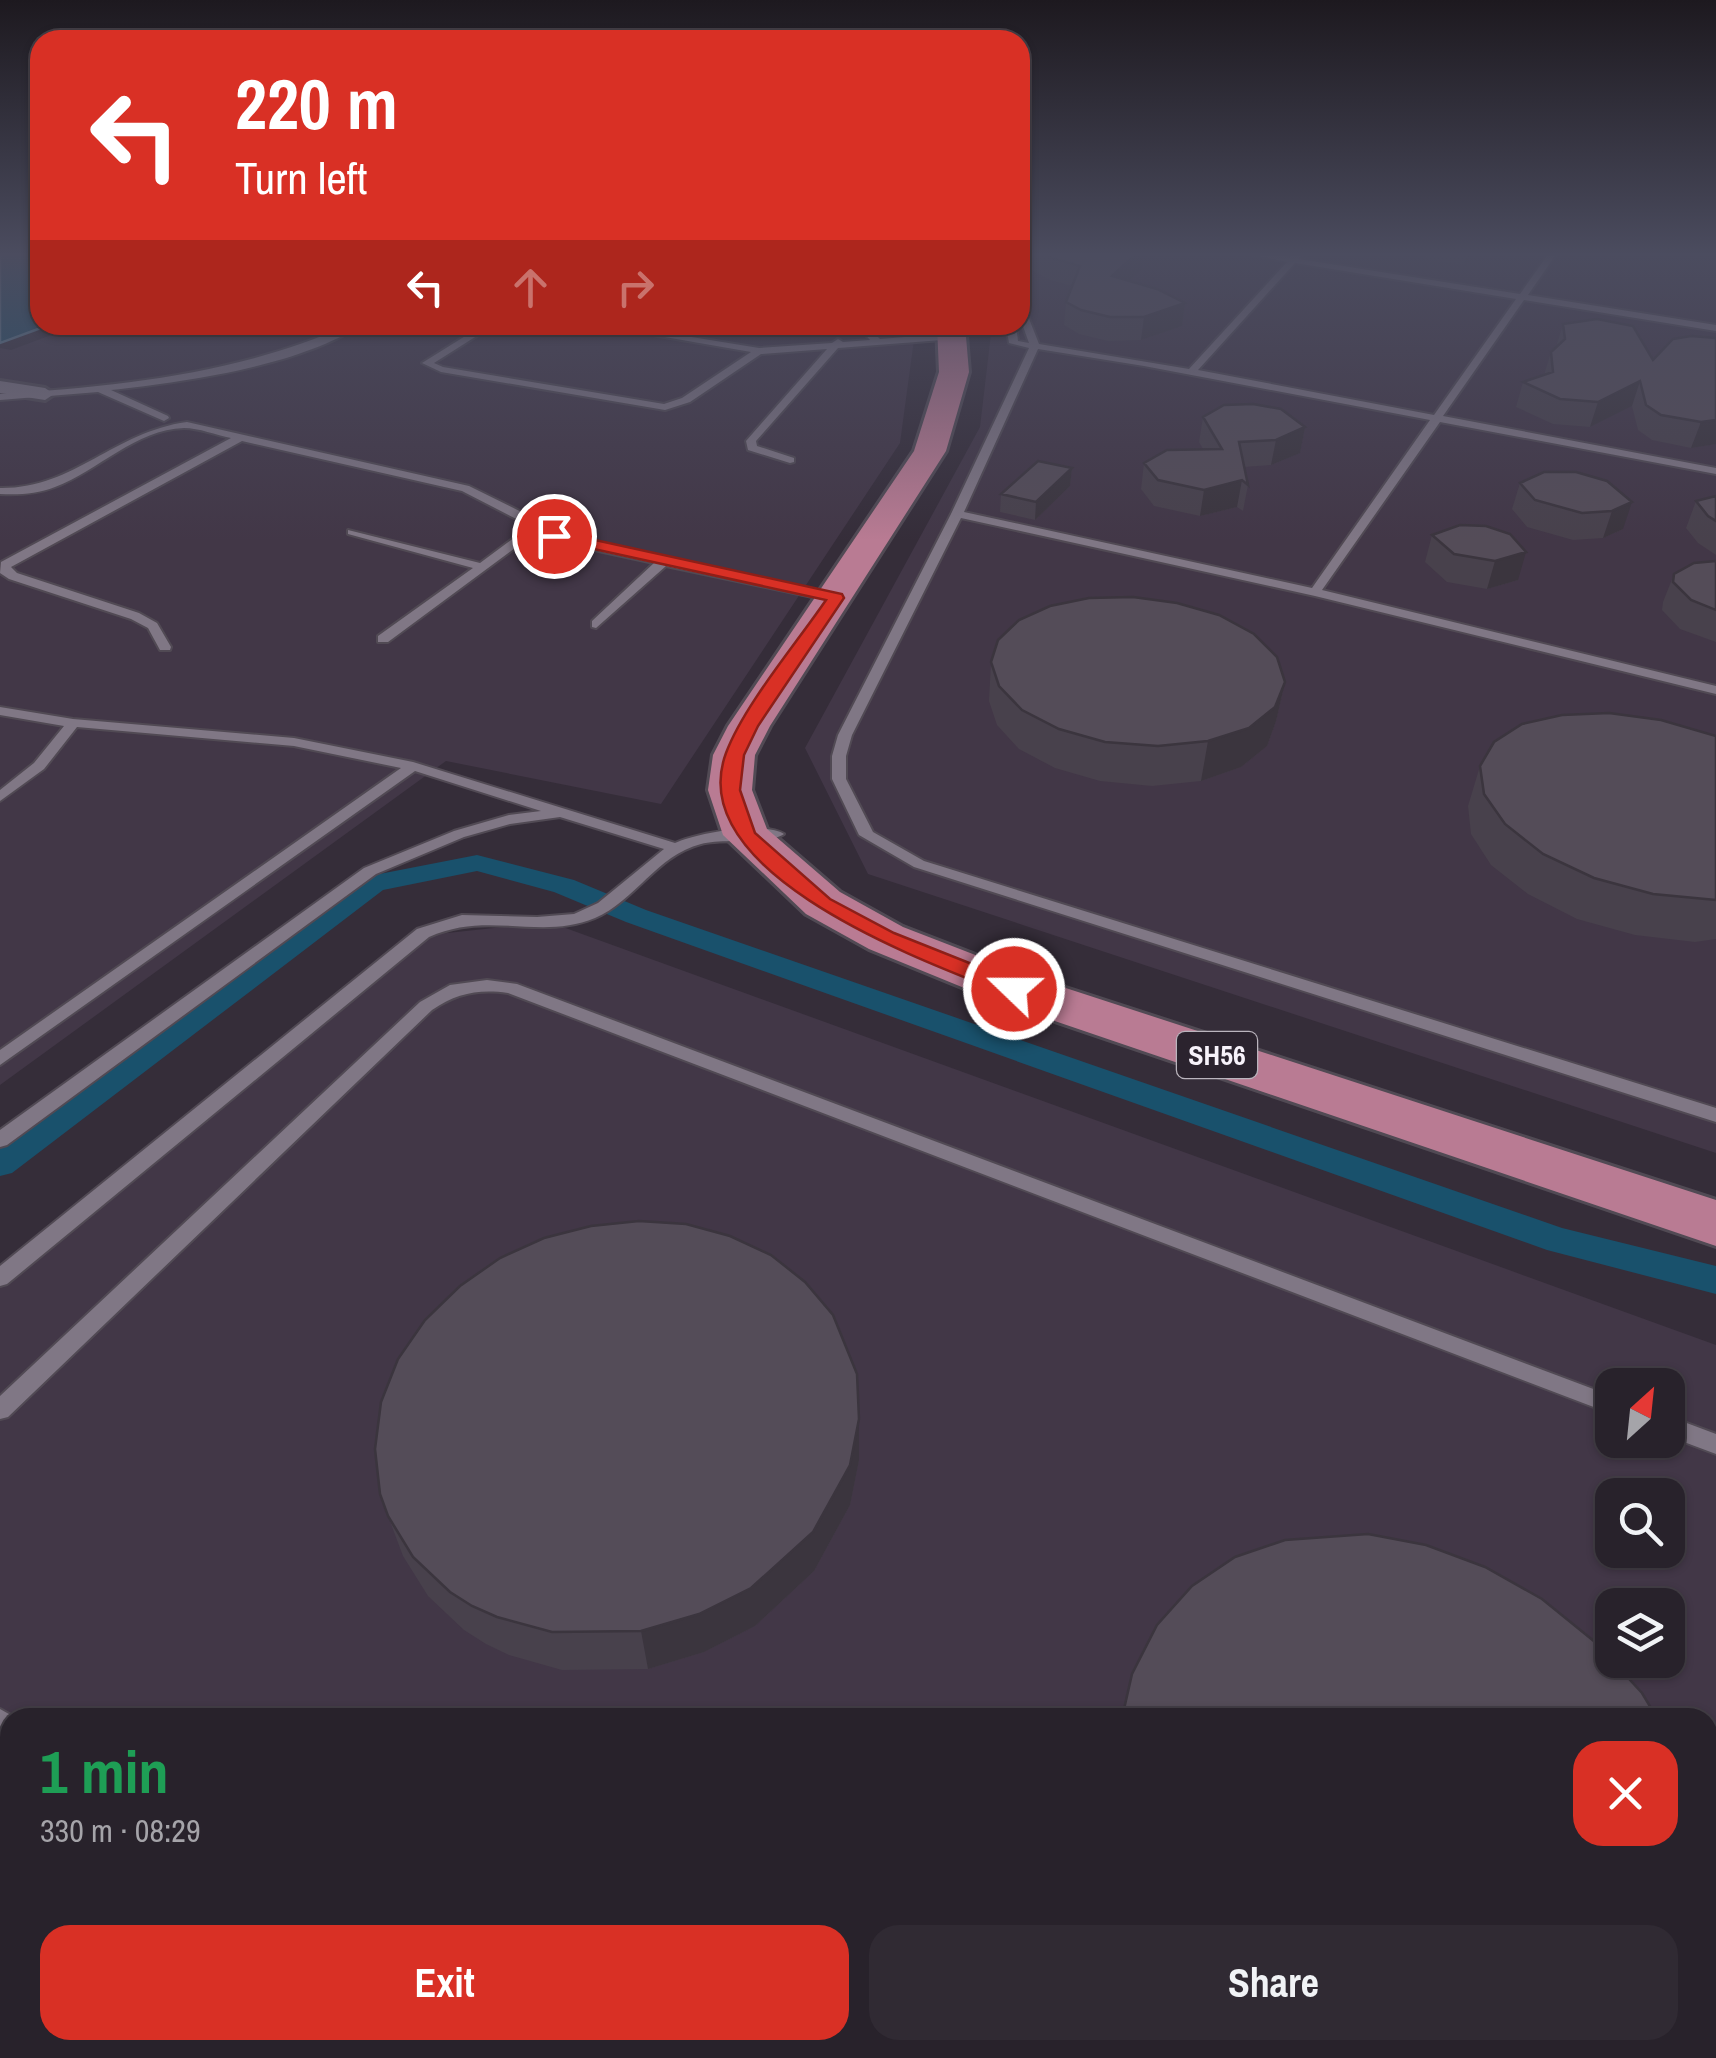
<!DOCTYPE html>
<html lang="en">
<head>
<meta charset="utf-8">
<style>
  :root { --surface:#28222b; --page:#302a33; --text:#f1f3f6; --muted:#a5a4a9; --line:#443f47; --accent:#d93025 }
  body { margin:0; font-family:"Archivo Narrow",sans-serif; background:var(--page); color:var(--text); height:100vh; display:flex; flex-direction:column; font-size:38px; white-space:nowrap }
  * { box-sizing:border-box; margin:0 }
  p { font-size:32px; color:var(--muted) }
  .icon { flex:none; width:55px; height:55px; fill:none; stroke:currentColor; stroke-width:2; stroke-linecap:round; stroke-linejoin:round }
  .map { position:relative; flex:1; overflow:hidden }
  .panel { position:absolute; left:0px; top:1708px; width:1718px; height:352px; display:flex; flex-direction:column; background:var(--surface); border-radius:30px 30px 0 0; box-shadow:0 2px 8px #0004,0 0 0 2px var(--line) }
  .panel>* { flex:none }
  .hud { position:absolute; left:30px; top:30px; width:1000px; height:305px; border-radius:30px; box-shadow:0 2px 8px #0004,0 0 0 2px var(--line); background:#d93025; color:#fff; overflow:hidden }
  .needle { width:65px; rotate:27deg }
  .controls { position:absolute; left:1595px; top:1368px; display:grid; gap:20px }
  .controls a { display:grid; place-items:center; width:90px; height:90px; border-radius:20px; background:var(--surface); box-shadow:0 2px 8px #0004,0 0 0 2px var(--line); font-size:50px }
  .pin { position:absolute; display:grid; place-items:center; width:85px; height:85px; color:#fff; margin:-42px; border:5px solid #fff; border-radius:50%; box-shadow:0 2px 10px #0007 }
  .me { position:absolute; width:110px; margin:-55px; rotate:292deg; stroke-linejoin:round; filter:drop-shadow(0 0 8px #0008) }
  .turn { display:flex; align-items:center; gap:35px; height:210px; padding:0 40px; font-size:45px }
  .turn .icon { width:130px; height:130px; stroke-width:2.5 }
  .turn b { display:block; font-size:70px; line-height:85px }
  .lanes { display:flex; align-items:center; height:95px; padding:0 40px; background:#0003; justify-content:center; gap:50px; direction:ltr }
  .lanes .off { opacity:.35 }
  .round { display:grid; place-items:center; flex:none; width:105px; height:105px; border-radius:30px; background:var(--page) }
  .head { display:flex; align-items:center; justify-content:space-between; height:170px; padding:0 40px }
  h1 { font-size:60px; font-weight:700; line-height:75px; color:#1e9e55 }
  .primary-button { display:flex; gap:20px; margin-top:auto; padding:20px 40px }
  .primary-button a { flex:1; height:115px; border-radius:30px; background:var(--accent); color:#fff; font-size:40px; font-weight:700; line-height:115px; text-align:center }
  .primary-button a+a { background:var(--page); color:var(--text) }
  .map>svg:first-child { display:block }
  .industrial { fill:#423747; fill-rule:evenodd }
  .water { fill:#19516c; stroke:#5c8197; stroke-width:2.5 }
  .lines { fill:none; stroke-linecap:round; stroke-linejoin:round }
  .canal { fill:#19516c; fill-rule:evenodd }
  .service-casing { stroke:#514a54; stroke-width:4 }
  .minor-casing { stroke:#514a54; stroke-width:6 }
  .primary-casing { stroke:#514a54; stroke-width:6 }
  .service { fill:#807785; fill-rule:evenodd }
  .minor { fill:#807785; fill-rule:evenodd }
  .primary { fill:#b97b93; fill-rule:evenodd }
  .wall { fill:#48414c }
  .shaded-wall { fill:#3b353e }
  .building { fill:#544c58; stroke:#3b353e; stroke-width:2.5 }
  .route { fill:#d93025; stroke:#8d1f18; stroke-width:2.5 }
  .labels { text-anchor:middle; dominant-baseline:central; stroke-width:8; stroke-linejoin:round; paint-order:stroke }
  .shield { fill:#2b232e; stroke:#bab4bd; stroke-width:2.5 }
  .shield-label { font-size:28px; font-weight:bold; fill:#f7f2fa }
</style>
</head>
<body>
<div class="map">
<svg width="1716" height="2058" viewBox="0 0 1716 2058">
  <rect width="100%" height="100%" fill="#352d39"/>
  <path class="industrial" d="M1020 253H1716V1153L868 874 805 748 980 427 992 325H1020Z
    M78 325H916L900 443 661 804 446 761 0 1085V348L11 350Z
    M549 922 1716 1345V2058H0V1270L410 937ZM1612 1385H1668V1440H1612ZM1612 1495H1668V1550H1612ZM1612 1605H1668V1660H1612ZM10 1718H1708V2050H10Z"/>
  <path class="water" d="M0 253H40V325H49L0 343Z"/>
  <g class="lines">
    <path class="canal" d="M477 855 574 880 646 910 1562 1228 1716 1266V1294L1547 1250 626 922 554 892 477 871 383 890 12 1173 0 1176V1147L364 877Z"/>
    <g class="service-casing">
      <path id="service" d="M1244 253 1291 257 1295 253H1303L1299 259 1520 294 1549 253H1557L1528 295 1716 325V331L1524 300 1443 416 1716 468V474L1440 422 1322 590 1716 686V694L1315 596 961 518 852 735 846 756V779L873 832 924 861 1716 1108V1122L914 867 859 835 832 779V756L838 735 951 514 1029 348 1009 343 1006 325H1016L1018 341 1029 343 1020 318V303L1024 306 1039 344 1189 369 1287 262ZM1295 263 1516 299 1434 415 1198 370ZM1038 349 1144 366 1430 420 1312 588 964 512Z
        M348 325H361C299 366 185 382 111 390L168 416 169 418 164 421 98 392 0 400V394C119 386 239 374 348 325Z
        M483 325H494L434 363 443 367 664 404 682 398 751 352 596 325H618L759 348 832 343 838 339 843 342 870 340 863 332 843 325 869 328 880 339 955 333 960 336 955 339 838 348 756 441 757 446 794 458V462L790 463 748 450 746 441 827 349 761 354 690 402 665 410 441 372 422 363Z
        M187 422 469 486 578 540 836 594 842 598 836 602 666 566 596 628 592 627V621L654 563 571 545 538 531 388 642H378V636L473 568 348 534V530L480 563 530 526 462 491 242 441 11 567 17 573 139 613 157 623 171 647 170 650H160L148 628 131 619 9 579 0 573 1 562 231 438C216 435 199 428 184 428 136 429 98 471 55 487 37 494 19 495 0 494V488C74 489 113 432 187 422Z
        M0 707 73 719 294 738 413 762 675 843C698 833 763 821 784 834 768 845 723 838 701 844 657 855 635 901 595 918 540 941 488 910 429 937L7 1284 0 1286V1266L417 929 462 915 537 917 574 914 598 903 664 849 560 817 510 824 464 837 376 874 7 1145 0 1147V1130L364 868 454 831 509 815 541 811 415 771 0 1065V1050L401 768 294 746 77 727 44 769 0 801V790L34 763 64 726 0 715Z
        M487 980 517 984 1612 1396V1414L508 993C479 989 457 993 432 1010L8 1417 0 1419V1396L420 1002 450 985Z
        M1668 1416 1716 1434V1454L1668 1436Z
        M0 1709 16 1718H10V1742L0 1738Z
        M462 2050H501L504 2058H466Z"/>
    </g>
    <g class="minor-casing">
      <path id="minor" d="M0 381 45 388 54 394 45 400 0 393Z"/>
    </g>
    <g class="primary-casing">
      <path id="primary" d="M937 325H965L969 372 946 451 770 726 755 755 752 790 767 829 840 892 903 927 1032 977 1716 1200V1246L996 1001 869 949 806 914 723 835 708 790 713 755 728 726 914 451 939 372Z"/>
    </g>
    <use href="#service" class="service"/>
    <use href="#minor" class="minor"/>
    <use href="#primary" class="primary"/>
  </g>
  <path class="wall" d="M1026 253H1142L1141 270 1129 281 1185 303 1182 326 1141 340 1108 341 1079 334 1064 325 1066 302 1072 286 1050 280 1025 266Z
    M1426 253H1472L1464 265 1425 259Z
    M1563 324 1653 360 1716 444 1691 448 1652 440 1638 430 1632 406 1590 427 1553 424 1516 407 1523 382 1544 375 1551 352 1556 347Z
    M1203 417 1305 427 1300 453 1271 465 1244 467 1248 485 1243 511 1237 507 1200 516 1154 506 1141 489 1144 463 1203 449 1199 442Z
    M1072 468 1070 486 1035 520 1000 512 1001 494Z
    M1607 481 1623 529 1603 538 1573 540 1527 527 1512 509 1520 483Z
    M1716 496V555L1698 543 1686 528 1696 501Z
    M1460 525 1518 580 1487 589 1447 582 1425 562 1432 535Z
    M1716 561V642L1680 629 1662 610 1663 602 1674 574Z
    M991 662 1285 682 1276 721 1267 746 1241 767 1201 781 1152 786 1100 781 1055 768 1019 749 997 725 989 701Z
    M1716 736V939L1695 942 1635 935 1577 919 1528 894 1491 865 1471 834 1468 806 1480 766Z
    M859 1419V1460L850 1505 814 1571 755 1626 704 1652 648 1669 562 1670 509 1655 486 1644 464 1630 428 1596 403 1556 388 1516Z
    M1216 2050H1685L1678 2058H1224Z"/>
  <path class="shaded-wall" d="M1137 253H1142L1141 270 1109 299 1112 276Z
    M1467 253H1472L1464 265Z
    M1185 303 1182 326 1141 340 1144 317Z
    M1640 381 1632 406 1590 427 1598 402Z
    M1716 420V444L1691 448 1701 422Z
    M1305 427 1300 453 1271 465 1276 440Z
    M1072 468 1070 486 1035 520 1036 502Z
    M1242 480 1237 507 1200 516 1204 490Z
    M1632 502 1623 529 1603 538 1612 511Z
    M1526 552 1518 580 1487 589 1495 561Z
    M1285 682 1276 721 1267 746 1241 767 1201 781 1208 741Z
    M859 1419V1460L850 1505 814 1571 755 1626 704 1652 648 1669 641 1631Z"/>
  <path class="building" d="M1044 253H1137L1112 276 1157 289 1185 303 1144 317H1110L1081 310 1066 302 1080 266 1052 258Z
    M1597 319 1633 326 1653 360 1673 339 1691 336 1716 338V420L1701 422 1661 415 1646 405 1640 381 1598 402 1560 399 1523 382 1553 372 1551 352 1565 339 1563 324Z
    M1253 404 1281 409 1305 427 1276 440 1239 442 1248 485 1242 480 1204 490 1158 480 1144 463 1167 450 1222 449 1203 417 1224 405Z
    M1038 461 1072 468 1036 502 1001 494Z
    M1544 472H1576L1607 481 1632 502 1612 511 1582 513 1535 500 1520 483Z
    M1716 496V521L1708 516 1696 501Z
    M1460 525 1486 526 1510 534 1526 552 1495 561 1454 554 1432 535Z
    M1716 561V610L1691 600 1673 582 1674 574 1694 563Z
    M1133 597 1177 603 1219 615 1254 634 1277 657 1285 682 1275 707 1249 728 1208 741 1158 746 1105 742 1059 729 1022 710 999 686 991 662 998 640 1019 620 1050 606 1089 598Z
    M1609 713 1661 720 1716 736V900L1653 894 1594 878 1543 854 1505 824 1484 794 1480 766 1494 742 1522 724 1562 715Z
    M639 1221 686 1224 730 1236 771 1255 805 1282 833 1315 857 1374 859 1419 850 1465 813 1532 751 1588 699 1614 641 1631 552 1632 497 1617 472 1606 450 1592 413 1557 388 1516 380 1494 375 1449 381 1402 398 1359 425 1320 460 1286 500 1258 544 1238 591 1226Z
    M1368 1534 1426 1545 1485 1567 1542 1599 1595 1642 1642 1693 1657 1718H1122L1132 1674 1157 1625 1192 1586 1235 1557 1285 1540Z
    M1708 1819 1716 1852V1977L1714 1987 1708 2002Z
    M1264 2050H1685L1678 2058H1273Z"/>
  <linearGradient id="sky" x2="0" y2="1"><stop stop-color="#1d191f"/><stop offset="0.47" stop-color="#4b4c5f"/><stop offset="1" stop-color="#4b4c5f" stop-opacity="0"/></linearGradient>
  <rect width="1716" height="541" fill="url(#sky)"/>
  <path class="route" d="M554 531 842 594 844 598 758 726 744 755 740 790 755 833 830 899 894 933 1022 984 1026 989 1022 994H1007C926 962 681 874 726 753 744 705 796 644 826 600L548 539 546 536Z"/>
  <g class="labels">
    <rect class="shield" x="1177" y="1032" width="80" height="46" rx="8"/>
    <g class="shield-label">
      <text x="1217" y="1055">SH56</text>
    </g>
  </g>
</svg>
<div class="controls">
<a><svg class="needle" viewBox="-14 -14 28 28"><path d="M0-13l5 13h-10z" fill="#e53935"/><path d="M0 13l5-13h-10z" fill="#a5a4a9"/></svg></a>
<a><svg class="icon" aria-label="search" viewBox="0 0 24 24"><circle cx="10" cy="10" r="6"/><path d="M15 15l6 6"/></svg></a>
<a><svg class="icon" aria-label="layers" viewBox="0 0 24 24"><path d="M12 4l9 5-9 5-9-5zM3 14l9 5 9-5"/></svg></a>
</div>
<div class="pin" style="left:554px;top:536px;background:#d93025"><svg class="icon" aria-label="arrive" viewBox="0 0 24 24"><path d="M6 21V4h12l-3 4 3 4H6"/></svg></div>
<svg class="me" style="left:1014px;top:989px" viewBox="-20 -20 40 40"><circle r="17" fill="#d93025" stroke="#fff" stroke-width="3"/><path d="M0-11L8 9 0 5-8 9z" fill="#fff"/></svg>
<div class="hud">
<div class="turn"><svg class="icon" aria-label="left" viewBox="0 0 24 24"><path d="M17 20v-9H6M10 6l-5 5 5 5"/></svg><div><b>220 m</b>Turn left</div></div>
<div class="lanes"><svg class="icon" aria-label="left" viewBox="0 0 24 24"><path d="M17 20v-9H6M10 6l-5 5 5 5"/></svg><svg class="icon off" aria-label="ahead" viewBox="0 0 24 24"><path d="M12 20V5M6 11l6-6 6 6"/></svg><svg class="icon off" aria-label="right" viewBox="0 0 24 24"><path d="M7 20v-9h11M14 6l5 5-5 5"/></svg></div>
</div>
<section class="panel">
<div class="head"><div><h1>1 min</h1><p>330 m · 08:29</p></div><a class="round" style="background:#d93025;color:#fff"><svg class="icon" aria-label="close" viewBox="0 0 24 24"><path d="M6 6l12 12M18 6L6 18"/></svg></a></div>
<div class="primary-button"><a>Exit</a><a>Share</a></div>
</section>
</div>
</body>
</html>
